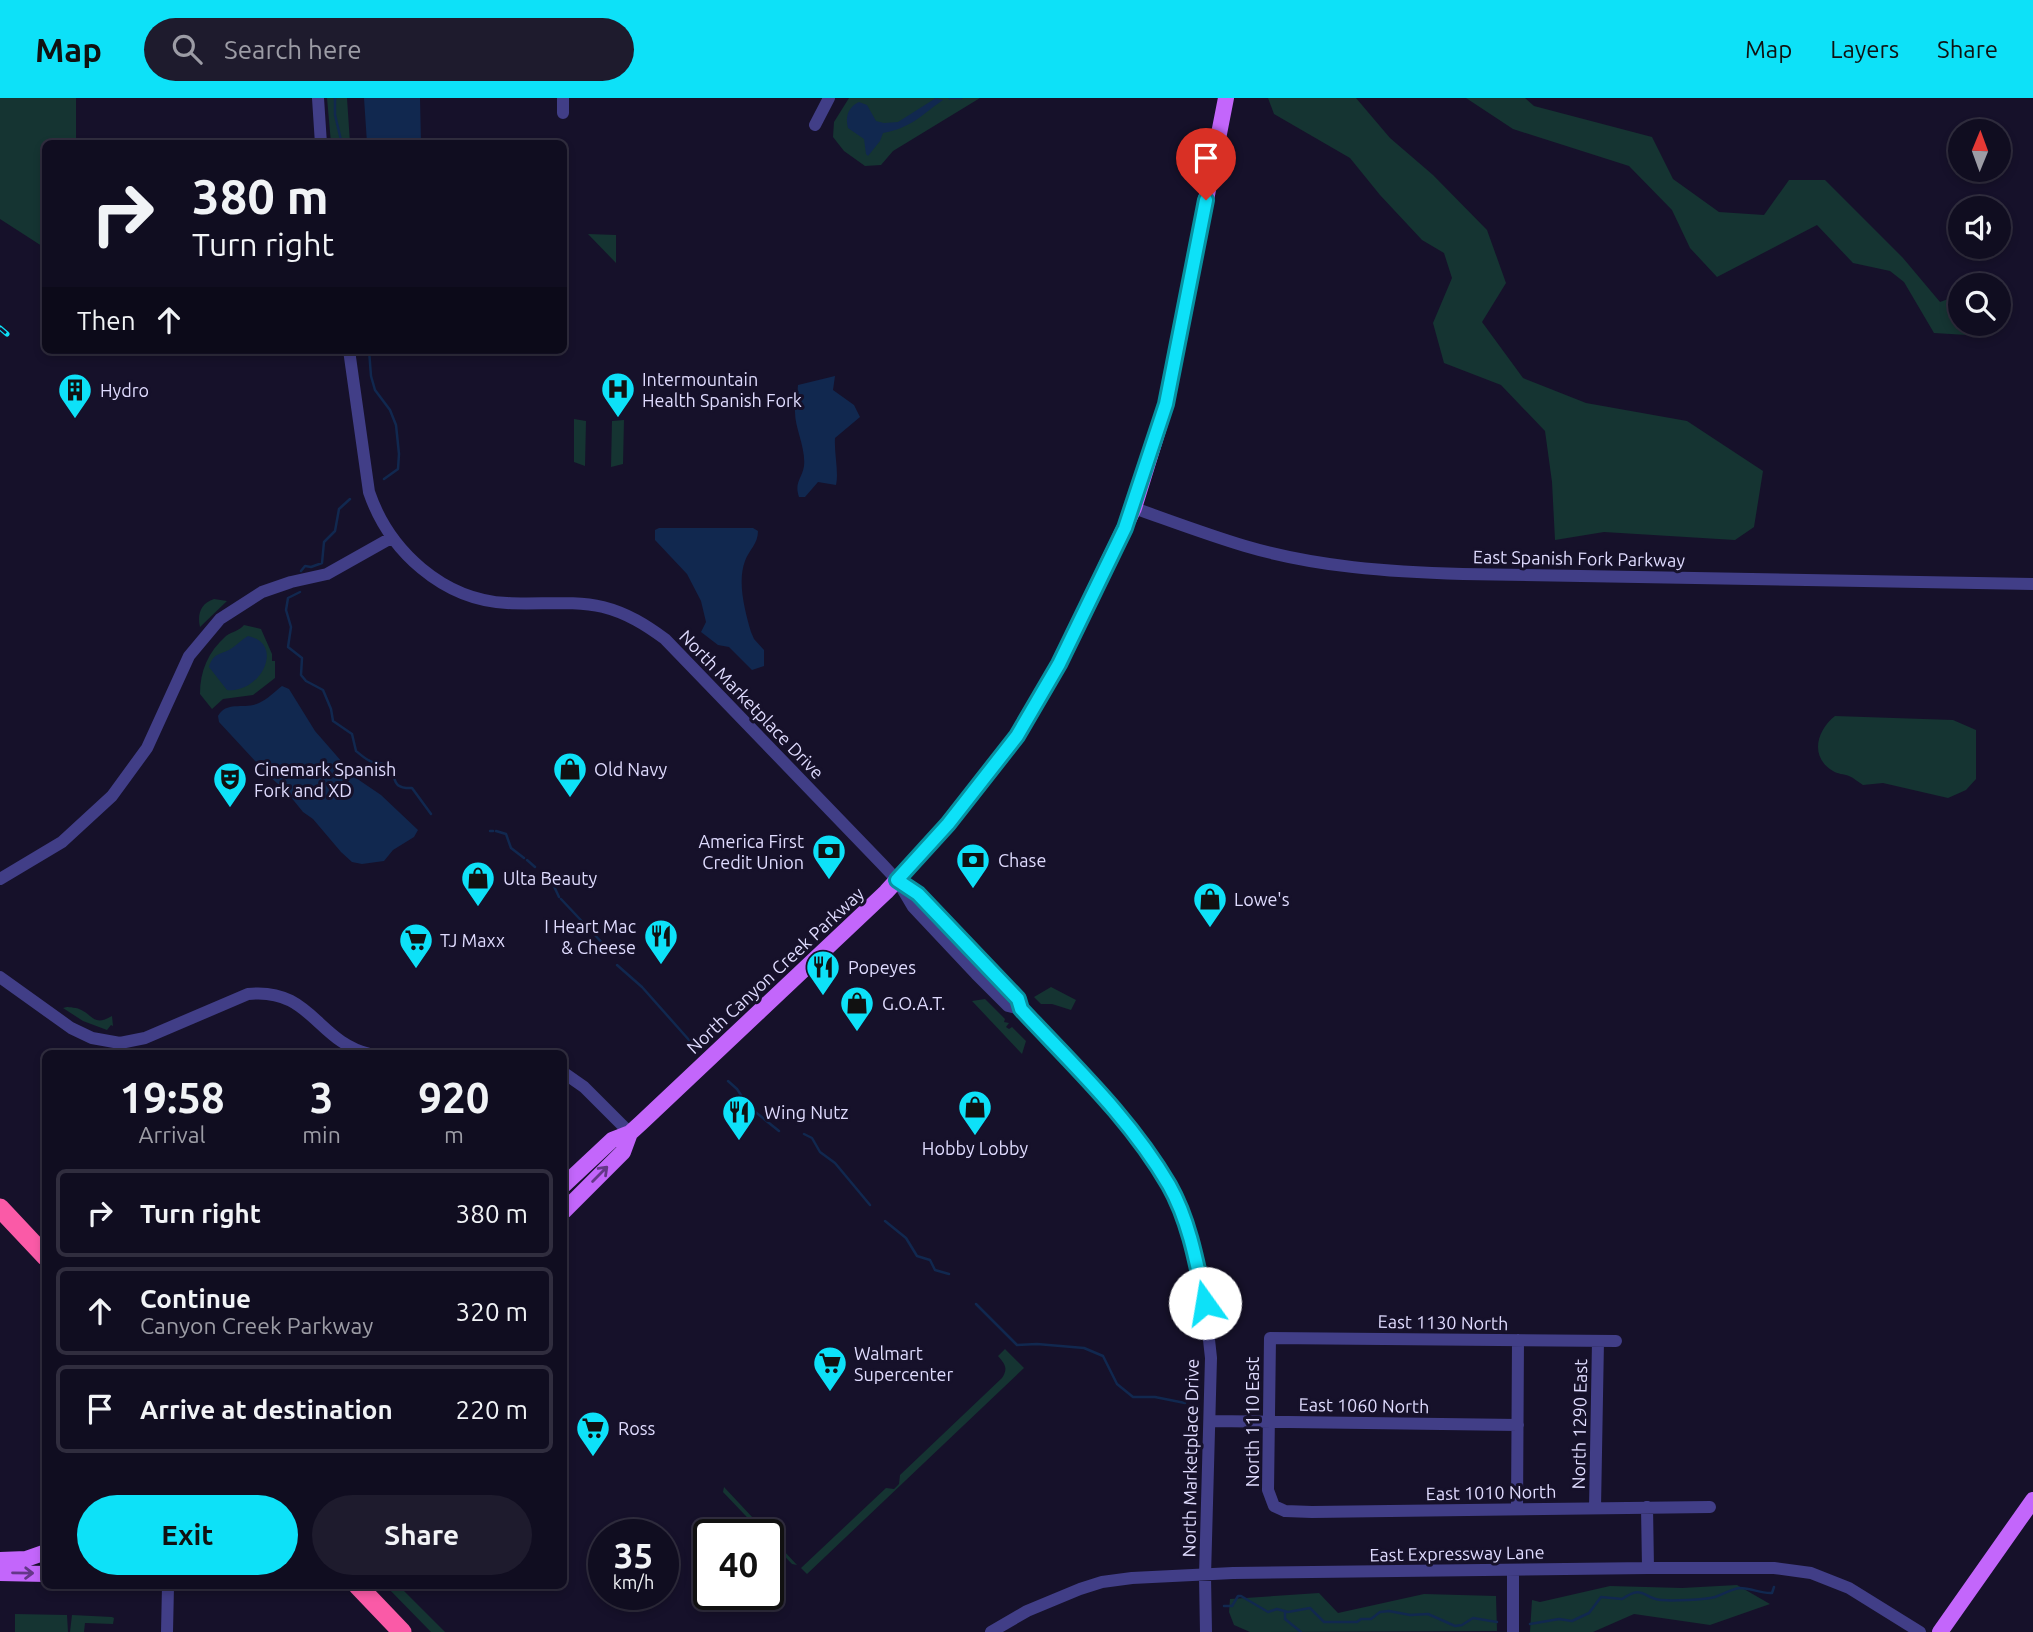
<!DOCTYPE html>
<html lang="en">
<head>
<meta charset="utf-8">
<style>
  :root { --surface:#100d20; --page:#1e1b2d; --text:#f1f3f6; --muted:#9c9ca5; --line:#302d3e; --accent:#0de1f8 }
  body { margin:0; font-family:Ubuntu,sans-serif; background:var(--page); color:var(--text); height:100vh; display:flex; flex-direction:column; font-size:26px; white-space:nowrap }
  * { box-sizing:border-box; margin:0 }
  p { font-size:23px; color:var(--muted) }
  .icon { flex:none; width:38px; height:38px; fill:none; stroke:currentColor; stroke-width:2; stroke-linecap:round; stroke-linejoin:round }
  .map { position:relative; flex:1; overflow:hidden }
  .details { position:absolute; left:42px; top:952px; width:525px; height:539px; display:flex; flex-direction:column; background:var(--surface); border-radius:10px; box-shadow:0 4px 10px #0003,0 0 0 2px var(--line) }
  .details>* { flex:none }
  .hud { position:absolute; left:42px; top:42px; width:525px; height:214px; border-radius:10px; box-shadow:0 4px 10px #0003,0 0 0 2px var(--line); background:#100d20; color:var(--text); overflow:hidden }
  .needle { width:46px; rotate:1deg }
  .buttons { position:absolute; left:1948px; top:21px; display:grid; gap:14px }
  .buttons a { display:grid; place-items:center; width:63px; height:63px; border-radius:50%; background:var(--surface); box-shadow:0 4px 10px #0003,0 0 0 2px var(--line); font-size:35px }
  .speed { position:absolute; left:588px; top:1421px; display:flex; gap:14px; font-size:35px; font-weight:700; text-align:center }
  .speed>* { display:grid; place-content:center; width:91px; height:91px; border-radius:50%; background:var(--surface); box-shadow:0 4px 10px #0003,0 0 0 2px var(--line); line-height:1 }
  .speed small { font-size:18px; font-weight:400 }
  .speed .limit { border:4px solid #111; border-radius:10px; background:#fff; color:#111 }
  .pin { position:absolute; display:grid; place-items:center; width:60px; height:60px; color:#fff; margin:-72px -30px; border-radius:50% 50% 50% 0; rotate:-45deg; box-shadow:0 0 7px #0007 }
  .pin .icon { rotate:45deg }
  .me { position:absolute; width:77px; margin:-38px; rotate:347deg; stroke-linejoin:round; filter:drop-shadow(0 0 5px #0008) }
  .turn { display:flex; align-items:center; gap:24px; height:147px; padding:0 35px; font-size:32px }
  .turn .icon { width:91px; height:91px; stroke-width:2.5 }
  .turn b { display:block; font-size:49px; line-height:60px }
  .then { display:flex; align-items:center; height:66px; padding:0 35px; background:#0003; gap:14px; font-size:26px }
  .eta { display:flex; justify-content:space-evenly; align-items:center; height:119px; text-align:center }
  .eta b { font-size:42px; font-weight:700; line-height:49px }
  .action { display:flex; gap:14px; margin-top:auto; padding:14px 35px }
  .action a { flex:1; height:80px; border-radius:42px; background:var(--accent); color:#111; font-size:28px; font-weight:700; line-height:80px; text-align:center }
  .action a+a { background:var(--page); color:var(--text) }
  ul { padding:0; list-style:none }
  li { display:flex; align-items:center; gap:21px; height:88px; margin:0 14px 10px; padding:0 21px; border:4px solid var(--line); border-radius:10px }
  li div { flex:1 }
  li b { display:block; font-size:26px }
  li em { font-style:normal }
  header { display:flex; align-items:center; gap:42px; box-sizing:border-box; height:98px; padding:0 35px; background:var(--accent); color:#111 }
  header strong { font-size:33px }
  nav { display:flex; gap:38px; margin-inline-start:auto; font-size:24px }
  .search { width:490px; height:63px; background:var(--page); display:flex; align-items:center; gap:18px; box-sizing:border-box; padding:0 24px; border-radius:38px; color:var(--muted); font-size:26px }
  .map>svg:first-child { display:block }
  .green { fill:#153432 }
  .water { fill:#11284f }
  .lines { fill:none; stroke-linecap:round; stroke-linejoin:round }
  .stream { stroke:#11284f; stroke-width:2.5 }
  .minor { stroke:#413e87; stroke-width:12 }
  .major { stroke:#c366fb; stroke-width:16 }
  .highway { stroke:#fa5aa7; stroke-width:19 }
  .rail-casing { stroke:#0de1f8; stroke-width:5 }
  .rail { stroke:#16112a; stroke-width:2.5; stroke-dasharray:8; stroke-linecap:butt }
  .oneway { stroke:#643788 }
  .route-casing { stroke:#0892a1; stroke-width:18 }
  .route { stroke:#0de1f8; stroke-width:12 }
  .labels { text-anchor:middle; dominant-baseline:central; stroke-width:6; stroke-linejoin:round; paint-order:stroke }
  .poi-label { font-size:18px; fill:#dfdbfe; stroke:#16112a; text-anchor:start }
  .street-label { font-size:18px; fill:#dfdbfe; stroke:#16112a }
</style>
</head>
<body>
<header>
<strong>Map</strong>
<div class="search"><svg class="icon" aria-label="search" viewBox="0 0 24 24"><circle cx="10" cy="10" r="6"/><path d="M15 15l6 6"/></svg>Search here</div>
<nav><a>Map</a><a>Layers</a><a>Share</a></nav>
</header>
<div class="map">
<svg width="2033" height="1534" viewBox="0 0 2033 1534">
  <rect width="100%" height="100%" fill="#16112a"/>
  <path class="green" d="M0 0H76V45L46 46 45 150 0 121Z
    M327 0H347L350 45H331Z
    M849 0H980L893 53 881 67 865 68 844 53 833 39 834 24Z
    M1268 0H1356L1390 40 1433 77 1487 132 1506 185 1482 224 1523 280 1586 305 1687 323 1763 373 1754 429 1735 442 1604 434 1555 442 1552 384 1545 333 1501 287 1444 265 1433 225 1452 180 1444 155 1422 142 1380 97 1350 60 1274 16Z
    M1466 0H1525L1534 8 1652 39 1673 81 1719 114 1764 117 1789 82H1825L1903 160 1940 204 1951 200 1960 201V226H1980L1984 238 1934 235 1904 184 1890 173 1853 165 1817 127 1717 179 1690 150 1672 112 1629 68 1513 31Z
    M588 136 616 137V165Z
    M574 321 586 323 585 368 574 364Z
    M624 322 623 366 611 369 612 323Z
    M214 501 227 503 200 529C197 516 201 505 214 501Z
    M244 527 261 531 272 556V563H275V580L253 597 223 601 212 611 200 596C200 573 208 554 226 538 233 533 239 533 244 527Z
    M1835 618 1953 622 1976 632V681L1966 692 1948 700 1883 685 1863 687C1858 684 1854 680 1849 678 1844 676 1837 676 1833 673 1809 659 1817 632 1835 618Z
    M1051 889 1076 902 1071 912 1052 906H1041L1034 899Z
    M985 901 1005 921 1004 924 1009 925 1006 929 1009 931 1012 929 1026 943 1022 956 972 903Z
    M67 909C68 909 79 910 79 911 94 917 93 929 112 918L113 928 111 927 107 932 83 923 63 910Z
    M1005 1251 1024 1270 807 1476 801 1470 886 1390 894 1391 899 1386 900 1377 1002 1280C1009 1270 1004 1265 998 1258Z
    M724 1389 797 1467 792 1466 768 1441V1437H764L723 1394Z
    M1737 1487 1770 1506 1710 1527 1634 1516 1593 1534H1530L1532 1502 1540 1504 1610 1488 1682 1490Z
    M386 1488H399L445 1534H431Z
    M1319 1495 1338 1515 1424 1496 1496 1498 1497 1533 1250 1534 1234 1527 1229 1514 1230 1501Z
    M15 1516 67 1517 68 1534H15Z
    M72 1517 112 1519 114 1520 113 1526 85 1525 84 1534H70Z"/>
  <path class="water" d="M364 0H420L421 45H367Z
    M936 0 943 2C920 18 911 30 883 35L880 43 868 58 866 56 864 41 848 30C845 19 848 9 859 4L867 7 876 23 884 25 898 24Z
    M835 278 833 292 854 307 860 319 835 340C834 356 839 374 836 387L818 384 805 399H799C794 384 802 381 804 368 806 350 795 331 795 314 794 305 798 296 798 287Z
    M659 430H753L758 433C758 446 749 452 745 463 737 484 745 513 751 534L754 541 764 552V568L752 572 729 549 718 547 701 534 706 524 701 503 687 476 655 442V432Z
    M248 538C286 546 260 596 227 592L209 569C213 556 218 557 229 552 236 548 241 542 248 538Z
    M282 588 289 591 315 633 356 680 381 697 418 732 414 739 393 752 384 763 362 766 352 764 341 754 313 721 303 714 286 693 269 678 219 624 218 618C227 602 244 612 259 605 268 601 274 594 282 588Z"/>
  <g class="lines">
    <path class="stream" d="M335 0V17L342 46
      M950 0H961
      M369 252 371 278 375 292 390 312 396 327 399 356 398 371 384 381
      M301 473 305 468 311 469 322 465 324 444 335 433 339 411 350 401
      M300 494 288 500 286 512 291 529 288 549 302 560 301 577 306 583 323 592 331 611 333 623 352 636 356 653C360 656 365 661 370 663 374 665 381 665 386 667 400 676 387 691 412 690L431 716
      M490 733H493
      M496 733 506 736 511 750 524 760
      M527 762 535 769
      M546 781 552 784 559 799
      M561 801 607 850
      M617 867 642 889 689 942
      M728 983 737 991 748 1008 779 1033
      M804 1036 812 1040 820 1054 835 1065 870 1107
      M885 1123 906 1140 917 1158 930 1162 935 1172 949 1176
      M976 1206 1017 1247 1037 1246 1084 1250 1103 1258 1117 1286 1133 1299H1155L1185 1305
      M1224 1508H1232L1238 1498H1241L1268 1514 1277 1511 1288 1514 1310 1510 1324 1524H1357L1361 1521H1371L1380 1514 1389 1513 1410 1517 1428 1516 1455 1528 1462 1527 1473 1520 1497 1524
      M1285 1515V1521L1301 1534
      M1530 1526 1559 1521 1572 1523 1589 1515 1601 1499 1622 1501C1644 1486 1642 1500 1661 1502 1672 1503 1704 1502 1715 1499 1724 1496 1731 1491 1740 1490 1752 1490 1761 1496 1772 1495L1774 1489"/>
    <path class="minor" d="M318 0 321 46
      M563 15V0
      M815 27 829 0
      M349 252 369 394C389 453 443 502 507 505 538 507 572 502 603 509 627 515 646 527 665 541L882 766 897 782 913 809 976 876 1008 908 1021 911
      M1134 410C1171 423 1208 437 1245 448 1316 469 1390 474 1463 476L2033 486
      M0 781 62 744 112 698 147 650 189 558 220 521 262 494 291 484 327 476 391 440
      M899 784 918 796 982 862 1018 901 1021 911
      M0 879 71 930 92 940 120 945 145 940 248 896C311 889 317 944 370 956
      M1016 907 1108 1004 1137 1039 1170 1089 1191 1144 1205 1205 1211 1260 1205 1478 1206 1534
      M564 975 584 989 630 1035
      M1616 1243 1270 1240 1268 1392 1274 1408 1285 1413 1312 1414 1710 1409
      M1211 1323 1518 1327
      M1647 1409 1648 1470
      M1595 1410 1598 1243
      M1517 1411 1518 1242
      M167 1534 168 1488
      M991 1534 1027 1513 1080 1491 1102 1484 1132 1480 1233 1475 1648 1470H1774L1811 1475 1849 1490 1920 1534
      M1513 1534V1472"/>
    <path class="major" d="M564 1087 612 1042 630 1035
      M564 1113 623 1054 630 1035 641 1025 886 794 907 771 948 726 999 661 1017 638 1059 566 1134 410 1166 306 1226 0
      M0 1462 26 1461 46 1454
      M0 1475 46 1476
      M1940 1534 2033 1402"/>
    <path class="highway" d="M0 1110 46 1159
      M358 1488 402 1534"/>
    <g class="rail-casing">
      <path id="rail" d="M0 230 7 236"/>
    </g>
    <use href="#rail" class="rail"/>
  </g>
  <defs><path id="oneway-shaft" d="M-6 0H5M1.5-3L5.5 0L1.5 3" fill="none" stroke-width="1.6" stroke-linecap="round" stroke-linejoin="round" transform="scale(1.75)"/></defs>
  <g class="oneway">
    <use href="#oneway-shaft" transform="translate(600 1076) rotate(-45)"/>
    <use href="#oneway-shaft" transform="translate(23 1475) rotate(1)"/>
  </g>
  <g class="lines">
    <g class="route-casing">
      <path id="route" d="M1205 1205C1197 1166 1189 1122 1169 1087 1130 1020 1073 967 1021 911L1018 901 918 796 897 782 948 726 1017 638 1059 566 1125 430 1166 306 1206 102"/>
    </g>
    <use href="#route" class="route"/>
  </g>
  <defs>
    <g id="hospital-pin" transform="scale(1.75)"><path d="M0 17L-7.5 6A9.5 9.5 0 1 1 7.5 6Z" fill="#0de1f8" stroke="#16112a"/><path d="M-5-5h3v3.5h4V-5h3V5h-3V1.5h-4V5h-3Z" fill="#111"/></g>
    <g id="building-pin" transform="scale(1.75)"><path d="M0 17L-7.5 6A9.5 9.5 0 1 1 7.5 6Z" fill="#0de1f8" stroke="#16112a"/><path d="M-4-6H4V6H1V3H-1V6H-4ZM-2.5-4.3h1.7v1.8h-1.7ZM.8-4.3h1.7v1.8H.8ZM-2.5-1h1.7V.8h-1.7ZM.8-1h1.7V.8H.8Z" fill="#111"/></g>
    <g id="shop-pin" transform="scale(1.75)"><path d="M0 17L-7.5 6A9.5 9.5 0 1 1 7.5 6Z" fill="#0de1f8" stroke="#16112a"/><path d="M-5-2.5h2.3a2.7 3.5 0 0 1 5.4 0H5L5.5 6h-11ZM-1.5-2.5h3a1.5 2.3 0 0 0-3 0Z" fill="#111"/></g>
    <g id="theatre-pin" transform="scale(1.75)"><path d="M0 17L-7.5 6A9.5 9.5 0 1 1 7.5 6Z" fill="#0de1f8" stroke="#16112a"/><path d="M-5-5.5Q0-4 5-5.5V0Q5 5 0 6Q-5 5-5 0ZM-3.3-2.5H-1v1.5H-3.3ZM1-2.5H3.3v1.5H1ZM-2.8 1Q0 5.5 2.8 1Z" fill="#111"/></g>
    <g id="bank-pin" transform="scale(1.75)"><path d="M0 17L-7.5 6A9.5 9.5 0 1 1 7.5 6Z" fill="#0de1f8" stroke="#16112a"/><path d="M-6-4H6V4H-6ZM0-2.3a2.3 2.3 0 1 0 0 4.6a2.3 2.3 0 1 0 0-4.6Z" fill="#111"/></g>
    <g id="restaurant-pin" transform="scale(1.75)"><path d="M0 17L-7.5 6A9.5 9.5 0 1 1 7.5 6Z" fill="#0de1f8" stroke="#16112a"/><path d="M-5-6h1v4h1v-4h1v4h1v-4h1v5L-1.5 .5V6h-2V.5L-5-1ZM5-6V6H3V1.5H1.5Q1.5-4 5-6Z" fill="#111"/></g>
    <g id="supermarket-pin" transform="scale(1.75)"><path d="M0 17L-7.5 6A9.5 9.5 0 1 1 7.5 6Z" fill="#0de1f8" stroke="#16112a"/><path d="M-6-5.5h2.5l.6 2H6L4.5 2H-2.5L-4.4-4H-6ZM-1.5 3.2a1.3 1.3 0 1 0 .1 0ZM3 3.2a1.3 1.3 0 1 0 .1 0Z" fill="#111"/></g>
  </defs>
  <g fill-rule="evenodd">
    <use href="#hospital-pin" x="618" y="291"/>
    <use href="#building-pin" x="75" y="292"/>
    <use href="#shop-pin" x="570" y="671"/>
    <use href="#theatre-pin" x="230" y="681"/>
    <use href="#bank-pin" x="829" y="753"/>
    <use href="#bank-pin" x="973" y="762"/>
    <use href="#shop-pin" x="478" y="780"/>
    <use href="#shop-pin" x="1210" y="801"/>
    <use href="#restaurant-pin" x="661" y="838"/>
    <use href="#supermarket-pin" x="416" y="842"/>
    <use href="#restaurant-pin" x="823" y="869"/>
    <use href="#shop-pin" x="857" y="905"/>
    <use href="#shop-pin" x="975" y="1009"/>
    <use href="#restaurant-pin" x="739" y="1014"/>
    <use href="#supermarket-pin" x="830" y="1265"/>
    <use href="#supermarket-pin" x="593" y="1330"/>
  </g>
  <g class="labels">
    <g class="poi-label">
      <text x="642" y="281">Intermountain<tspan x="642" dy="21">Health Spanish Fork</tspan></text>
      <text x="100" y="292">Hydro</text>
      <text x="254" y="671">Cinemark Spanish<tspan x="254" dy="21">Fork and XD</tspan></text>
      <text x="594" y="671">Old Navy</text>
      <text x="804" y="743" text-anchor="end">America First<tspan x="804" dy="21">Credit Union</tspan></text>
      <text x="998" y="762">Chase</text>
      <text x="503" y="780">Ulta Beauty</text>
      <text x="1234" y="801">Lowe's</text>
      <text x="636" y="828" text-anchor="end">I Heart Mac<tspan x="636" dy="21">&amp; Cheese</tspan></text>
      <text x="440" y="842">TJ Maxx</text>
      <text x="848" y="869">Popeyes</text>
      <text x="882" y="905">G.O.A.T.</text>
      <text x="764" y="1014">Wing Nutz</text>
      <text x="975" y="1050" text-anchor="middle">Hobby Lobby</text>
      <text x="854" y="1255">Walmart<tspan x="854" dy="21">Supercenter</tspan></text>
      <text x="618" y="1330">Ross</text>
    </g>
    <g class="street-label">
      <text transform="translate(1579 460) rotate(1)">East Spanish Fork Parkway</text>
      <text transform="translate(752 606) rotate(46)">North Marketplace Drive</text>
      <text transform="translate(775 872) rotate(-43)">North Canyon Creek Parkway</text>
      <text transform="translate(1443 1224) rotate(1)">East 1130 North</text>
      <text transform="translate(1364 1307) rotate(1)">East 1060 North</text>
      <text transform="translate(1252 1324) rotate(-90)">North 1110 East</text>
      <text transform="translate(1579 1326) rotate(-89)">North 1290 East</text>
      <text transform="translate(1190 1360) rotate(-89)">North Marketplace Drive</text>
      <text transform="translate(1491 1394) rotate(-1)">East 1010 North</text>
      <text transform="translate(1457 1455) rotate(-1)">East Expressway Lane</text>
    </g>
  </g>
</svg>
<div class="buttons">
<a><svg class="needle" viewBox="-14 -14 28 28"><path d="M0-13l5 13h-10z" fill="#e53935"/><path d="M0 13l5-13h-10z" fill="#9c9ca5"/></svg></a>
<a><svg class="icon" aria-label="sound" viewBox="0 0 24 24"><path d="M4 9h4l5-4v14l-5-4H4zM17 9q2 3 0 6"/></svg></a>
<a><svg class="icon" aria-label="search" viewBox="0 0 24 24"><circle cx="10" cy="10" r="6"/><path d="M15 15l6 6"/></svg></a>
</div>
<div class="speed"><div>35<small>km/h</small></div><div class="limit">40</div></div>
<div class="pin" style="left:1206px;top:102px;background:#d93025"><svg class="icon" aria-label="arrive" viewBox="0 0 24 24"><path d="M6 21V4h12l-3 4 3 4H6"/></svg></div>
<svg class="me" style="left:1205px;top:1205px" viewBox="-20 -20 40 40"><circle r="19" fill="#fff"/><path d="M0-13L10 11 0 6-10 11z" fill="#0de1f8"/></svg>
<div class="hud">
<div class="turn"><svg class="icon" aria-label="right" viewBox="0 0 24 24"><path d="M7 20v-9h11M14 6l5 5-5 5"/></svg><div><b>380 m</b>Turn right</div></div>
<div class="then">Then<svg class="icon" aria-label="ahead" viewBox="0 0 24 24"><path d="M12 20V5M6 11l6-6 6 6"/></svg></div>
</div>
<section class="details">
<div class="eta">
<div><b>19:58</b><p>Arrival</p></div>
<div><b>3</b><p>min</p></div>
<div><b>920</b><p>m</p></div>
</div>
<ul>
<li><svg class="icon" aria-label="right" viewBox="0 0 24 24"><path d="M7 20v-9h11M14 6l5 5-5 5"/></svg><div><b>Turn right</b></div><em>380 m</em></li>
<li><svg class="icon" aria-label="ahead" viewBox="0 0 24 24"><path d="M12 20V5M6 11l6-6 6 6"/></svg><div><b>Continue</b><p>Canyon Creek Parkway</p></div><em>320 m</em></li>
<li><svg class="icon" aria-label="arrive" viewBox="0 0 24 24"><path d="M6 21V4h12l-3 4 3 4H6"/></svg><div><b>Arrive at destination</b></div><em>220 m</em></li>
</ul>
<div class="action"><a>Exit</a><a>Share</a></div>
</section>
</div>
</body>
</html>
